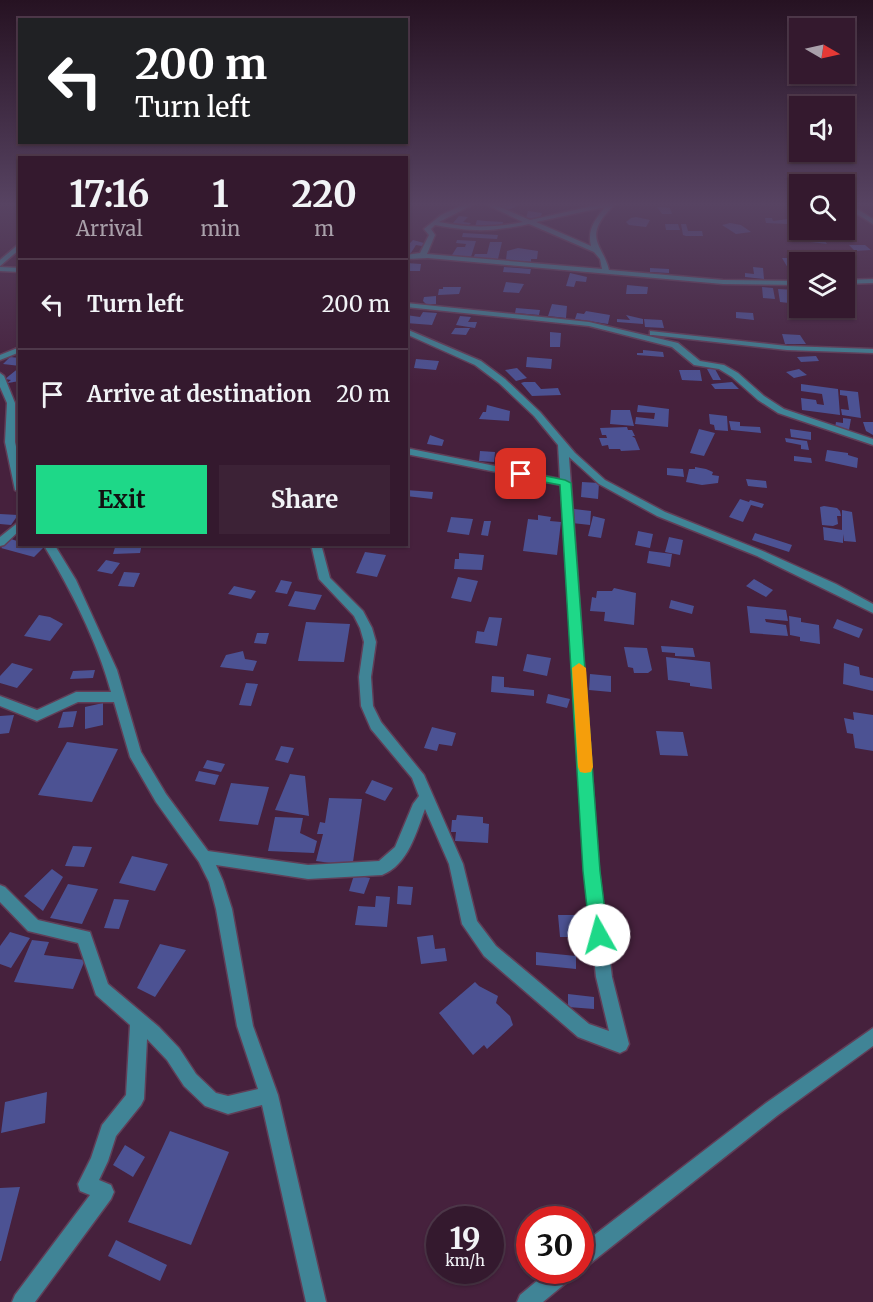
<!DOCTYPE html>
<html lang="en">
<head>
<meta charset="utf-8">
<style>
  :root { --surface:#34192e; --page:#3c2236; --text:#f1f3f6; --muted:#a9a0aa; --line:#4e384a; --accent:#1ed888 }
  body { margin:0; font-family:Merriweather,serif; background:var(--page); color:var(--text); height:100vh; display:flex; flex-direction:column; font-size:22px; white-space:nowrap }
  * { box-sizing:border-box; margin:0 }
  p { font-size:20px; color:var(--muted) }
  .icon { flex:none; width:33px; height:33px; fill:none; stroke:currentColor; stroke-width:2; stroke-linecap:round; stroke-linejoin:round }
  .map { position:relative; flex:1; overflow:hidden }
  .sheet { position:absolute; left:18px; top:156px; width:390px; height:390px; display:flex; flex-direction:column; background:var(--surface); border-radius:0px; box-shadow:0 2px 4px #0004,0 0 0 2px var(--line) }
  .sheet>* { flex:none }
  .hud { position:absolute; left:18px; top:18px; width:390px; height:126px; border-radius:0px; box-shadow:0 2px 4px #0004,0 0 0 2px var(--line); background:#202124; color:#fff; overflow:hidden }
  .needle { width:39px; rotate:99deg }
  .buttons { position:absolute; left:789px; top:18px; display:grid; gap:12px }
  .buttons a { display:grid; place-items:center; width:66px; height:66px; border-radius:0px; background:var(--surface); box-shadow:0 2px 4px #0004,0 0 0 2px var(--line); font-size:30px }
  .speed { position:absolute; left:426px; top:1206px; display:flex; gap:12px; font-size:30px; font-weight:700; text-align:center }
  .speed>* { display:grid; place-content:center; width:78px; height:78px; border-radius:50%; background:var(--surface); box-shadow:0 2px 4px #0004,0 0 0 2px var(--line); line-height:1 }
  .speed small { font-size:15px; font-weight:400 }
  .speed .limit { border:9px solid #d22; background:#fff; color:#111 }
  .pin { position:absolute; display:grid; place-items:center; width:51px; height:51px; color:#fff; margin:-26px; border-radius:12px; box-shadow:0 3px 9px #0006 }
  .me { position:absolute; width:66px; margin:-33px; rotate:353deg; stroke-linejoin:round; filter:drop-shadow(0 0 4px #0008) }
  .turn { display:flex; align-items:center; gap:21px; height:126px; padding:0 18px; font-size:27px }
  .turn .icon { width:78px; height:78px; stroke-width:2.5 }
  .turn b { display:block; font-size:42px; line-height:51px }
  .eta { display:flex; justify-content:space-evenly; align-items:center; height:102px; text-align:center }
  .eta b { font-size:36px; font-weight:700; line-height:42px }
  .button { display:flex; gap:12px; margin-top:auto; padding:12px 18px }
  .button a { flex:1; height:69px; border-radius:0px; background:var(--accent); color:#111; font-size:24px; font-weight:700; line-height:69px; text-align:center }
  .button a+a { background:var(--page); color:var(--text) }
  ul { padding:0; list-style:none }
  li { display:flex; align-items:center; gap:18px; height:90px; padding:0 18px; border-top:2px solid var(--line) }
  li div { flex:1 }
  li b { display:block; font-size:22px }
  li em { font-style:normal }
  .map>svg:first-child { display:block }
  .building { fill:#4c5293 }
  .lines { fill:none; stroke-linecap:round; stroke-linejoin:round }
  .street-casing { stroke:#603e57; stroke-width:3 }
  .street { fill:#408496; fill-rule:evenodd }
  .route { fill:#1ed888; stroke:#148c58; stroke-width:1.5 }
  .slow { fill:#f59e0b }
</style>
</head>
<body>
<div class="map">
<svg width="873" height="1302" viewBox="0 0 873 1302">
  <rect width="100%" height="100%" fill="#46213d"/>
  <path class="building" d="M497 203H515L520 205 508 210 493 205Z
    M657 207 670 208 672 214H662Z
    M528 211 542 213 540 219 526 218Z
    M459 216 468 217 463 222 471 223 467 227 453 223Z
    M636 217 650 220 646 227 629 225 626 222 631 218Z
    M765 218H772L773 221 788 219 789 224 766 223Z
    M477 220 485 221 503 222 502 227 479 225 475 227Z
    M730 223 741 225 751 232 736 234 722 225Z
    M665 224H678L680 230H666Z
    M681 224H686L688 231H702L703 236H686L683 235Z
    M463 233 498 235 497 239 462 237Z
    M801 234H813L819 241H825L827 244 803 241Z
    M413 240 424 243 422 246 416 245 409 256H406V247Z
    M457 240 476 241 471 257 452 255 457 247H465L466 244 456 243Z
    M490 242H502L498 259 473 258 475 254H487Z
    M849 245H865L871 250 855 251Z
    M518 248 538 251 537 259H531V262L506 260 507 251Z
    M782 258H796L800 269 788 268Z
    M406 263 421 264 420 271H406Z
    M504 267 531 269 530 274 503 272Z
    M753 267 763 268 764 279 745 277V273L754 274Z
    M650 268 669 269V273L650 272Z
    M570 273 587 277 586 282 576 281 574 287 566 286Z
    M506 282 524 284 519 293 503 292Z
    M627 285 648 287 647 294H626Z
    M443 287H461L460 291 459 294 438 295 439 289H443Z
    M762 287 773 288 775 299 763 298Z
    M778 289 795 290 798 304 780 302Z
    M436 296V304H426L423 301 424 297Z
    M552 304 567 306 566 318 548 316Z
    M516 308 540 310 539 315 515 313Z
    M586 311 610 315 608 324 575 319 577 313 584 314Z
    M423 312 437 313 432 325 406 323V315L420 317Z
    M736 312 753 313 754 320 736 318Z
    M626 315 643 319V324L617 322V319L630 320Z
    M460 316 471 317 468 322H477L475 328 456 325Z
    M644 319 662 320 664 328 645 327Z
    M455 328H470L466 335 451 334Z
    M550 332 561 333 560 347H550Z
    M782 334 800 335 806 344H785Z
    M643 350 663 352 664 357 637 355V353H643Z
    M816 356 819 361 801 362 797 357Z
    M10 357 20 358V366L3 364Z
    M527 357 552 359 551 369 526 367Z
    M416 359 439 361 436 370 414 368Z
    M20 367V381L7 383 11 380 5 379Z
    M517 368 527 378 516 381 505 370Z
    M707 369H715L721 380H713Z
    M799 369 807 375 794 378 786 372Z
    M679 370H700L702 381 682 380Z
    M524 382H535L541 389 558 388 561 395 532 396 521 383Z
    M732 382 739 389H715L711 384Z
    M801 384 838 389 840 415 802 410 801 398 816 400 817 404 824 405 822 394 801 391Z
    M840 390 858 392 861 418 842 415 841 409 849 410 847 396 840 395Z
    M487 405 510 411 509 421 479 419 483 412H486Z
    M638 405 669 409 668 427 635 424 636 417 654 419 655 413 637 412Z
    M611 410H630L634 426 610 424Z
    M709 414 727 416 728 431 715 430 714 425 710 424Z
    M843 418 851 419 849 430 835 428 836 422 843 423Z
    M729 421 740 422V426L760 427 761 433 731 430Z
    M863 422H873V435L866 431Z
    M627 427 628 430H632L635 436H632L635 438 640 450 621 451 620 449H609L608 445 602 446 599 438H607L606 435H602L600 428Z
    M699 429 715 433 704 456 690 453Z
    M790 429 811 432V440L791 437Z
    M430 435 444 440 442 446 427 444Z
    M785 438 807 441 809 450 801 449V445L786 442Z
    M827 450 848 453V455L858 458 857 468 825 461Z
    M480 451 495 452 494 462 479 461Z
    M522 456 533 457 531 465 521 464Z
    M794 456 811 458 812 463 794 461Z
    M695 467 706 469 713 472 712 475 719 476 718 483 702 485 686 482 689 469H695Z
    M667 468 683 469 684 477 667 475Z
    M746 479 766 481 767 488 748 486Z
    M582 482 599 483 598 499 581 497Z
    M406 490 433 492 432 499 406 496Z
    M740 499 749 502 750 500 764 504 762 508 751 505 743 522 729 517Z
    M824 506 837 508 840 511 841 516H837L838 524 833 526 822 525 820 507Z
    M574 509 591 511 590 525 572 523Z
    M842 510 852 512 856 542 844 541 843 534V543L824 540 823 527 842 530Z
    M0 514 18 515 11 525 0 524Z
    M538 515 551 517 550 521 561 522 557 555 523 551 528 519 538 520Z
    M593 516 605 519 601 538 588 536Z
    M451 517 473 519 469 535 447 532Z
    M484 521H491L488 536 481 535Z
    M638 531 653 534 650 548 635 545Z
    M755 533 792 545 789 552 752 540Z
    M669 537 683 540 680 555 665 552Z
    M11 539 20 542V544L43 548 34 557 1 548Z
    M116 544H142L140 553 113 554Z
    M649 551 672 554 670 567 647 563Z
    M365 552 386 555 377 577 356 573Z
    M459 553 484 555 482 570 454 569 455 559H459Z
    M106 560 120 563 112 574 97 571Z
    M124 572 140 573 134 587 118 586Z
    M458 577 478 581 471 602 451 598Z
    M754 579 773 590 766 597 746 586Z
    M281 580 292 582 287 594 275 592Z
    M234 586 256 591 251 599 228 594Z
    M614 588 636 593 634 625 604 621 605 612 590 611 592 597 596 598 597 591H612Z
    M295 591 322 595 315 610 288 606Z
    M671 600 694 606 692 614 669 608Z
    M747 606 786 610 788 621 765 619 766 622 786 625 788 636 750 633Z
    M39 615 50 617 63 624 50 641 24 636Z
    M789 616 801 618V622L819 625 820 644 800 641V637L790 635Z
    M489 617 502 618 497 646 475 643 477 631 484 632Z
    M837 619 863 629 859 638 833 628Z
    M306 622 350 624 344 662 298 661Z
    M257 633H269L266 644 254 643Z
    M661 646 693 648 695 657 675 656V653L662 652Z
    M624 647 647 648 652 670 648 673H634L633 668 628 667Z
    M243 651 245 659 257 661 253 671 220 667 226 655Z
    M527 654 551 658 547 676 523 671Z
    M666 657 710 662 712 689 690 686V683L668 680Z
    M12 663 33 669 17 688 0 683V676Z
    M844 663 859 667 860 675 873 678V691L843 684Z
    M95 670 93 678 70 679 73 671Z
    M590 674 611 676V692L589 690Z
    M492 676 504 677V687L534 690V696L491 692Z
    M246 683 258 684 251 706 239 705Z
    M548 694 570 699 567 708 546 703Z
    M103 703V725L85 729V707Z
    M77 711 73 727 58 728 63 712Z
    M853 712 873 715V751L855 748 853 734 847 733 844 718 854 720Z
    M14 715 9 733 0 734V716Z
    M432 727 456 733 452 746 439 744 437 751 424 748Z
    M656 731 683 732 688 756 660 755Z
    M67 742 118 749 92 802 38 795Z
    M281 746 294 748 288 763 275 760Z
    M207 760 225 764 221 772 203 768Z
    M199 771 219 775 215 785 195 781Z
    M290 774 305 776 309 816 275 810Z
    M372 780 393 788 385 801 365 793Z
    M231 783 269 787 258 825 219 821Z
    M329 798 362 799 353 862H345V865L316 861 323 834H317L320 822 325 823Z
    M457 815 483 817V823L489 824 488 843 455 841 456 832H451L452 820H456Z
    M275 817 303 818 300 833 317 841 314 853 268 851Z
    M73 846 92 847 84 867 65 866Z
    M132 856 168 864 155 891 119 883Z
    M52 869 63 877 43 911 24 896Z
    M354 875 370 878 364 894 349 891Z
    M68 884 98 889 82 924 50 918Z
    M398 886 413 887 411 905 397 904Z
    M376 896 390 897 387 927 355 925 358 906 375 907Z
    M114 899 129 900 119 929 104 928Z
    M558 915H587L590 937H560Z
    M10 932 30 938 11 968 0 964V946Z
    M433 935 435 949 445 948 447 961 421 964 417 937Z
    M32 940 49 942 44 955 85 960 73 989 14 982Z
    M160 944 186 950 155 997 137 988Z
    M536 952 576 956V969L536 965Z
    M475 982 479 986 498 996 496 1003 510 1016 513 1025 487 1049 484 1045 473 1055 439 1013Z
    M568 994 594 997V1009L568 1007Z
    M47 1092 45 1123 1 1133 5 1102Z
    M170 1131 229 1152 191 1245 128 1222Z
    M125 1145 145 1157 133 1177 113 1165Z
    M20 1187 1 1261H0V1188Z
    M116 1240 167 1265 160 1281 108 1256Z"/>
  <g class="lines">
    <g class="street-casing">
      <path id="street" d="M467 203H476L439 222C470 228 492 228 523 222L483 203H491L530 220 606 203H618C612 206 609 211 604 216 586 240 604 248 609 270L723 280 800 281V285L723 284 428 258 406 259V255L420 253 429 235 424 229 441 215ZM605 207C595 220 587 229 591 246L536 222ZM529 224 594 252 600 259 602 269 427 254 435 235 431 229 435 225C473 232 491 232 529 224Z
        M844 203H848L873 219V224L844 206Z
        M20 243V249L0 266V260Z
        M0 267 20 268V272L0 271Z
        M873 279V283L844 284V280Z
        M406 303 589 322 678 343 700 361 724 365 738 373 764 396 784 409 873 439V445L778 413 758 400 732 377 719 369 694 365 672 347 589 326 406 307Z
        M406 329 481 361 505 379 540 412 575 453 605 480 665 512 765 552 836 584 873 604V613L757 556 657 516 599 484 569 457 599 871 612 977 629 1044 626 1050 620 1053 578 1037 484 956 462 924 449 864 425 809C416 833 408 865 382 875L308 879 216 865 223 881 232 909 253 1026 278 1095 326 1302H306L262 1105 228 1114 205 1106 184 1086 167 1060 147 1039 144 1099 141 1105 116 1136 108 1161 99 1180 111 1185 114 1192 111 1199 35 1302H12L15 1295 90 1195 80 1191 78 1184 91 1158 102 1125 126 1095 130 1025 96 995 78 943 28 931 0 902V885L5 887 38 920 90 932 108 984 159 1027 179 1048 196 1074 216 1093 228 1096 258 1089 237 1026 216 909 209 882 199 862 156 802 130 757 114 702H78L37 721 0 706V696L37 710 76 692H111C97 641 71 590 43 544H54L76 580 117 670 141 752 166 794 208 851 308 865 379 861 395 847 413 804 419 796 412 778 371 729 361 706 359 677 364 642 360 628 354 616 319 579 311 544H321L330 578 363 611 372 628 376 642 371 677 373 706 381 722 424 775 463 864 477 921 496 946 589 1024 609 1031 596 977 585 871 561 485 406 454V448L560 479 558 445 534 416 499 383 475 365 406 334Z
        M650 331 787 346 873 349V353L787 350 653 335H650Z
        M20 347V352L0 360V355Z
        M0 373 4 376 15 403V442L20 465V493L15 490 5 442 7 403 0 387Z
        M20 521V530L4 545 0 546V537Z
        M873 1028V1046L778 1115 587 1266 580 1269V1246L766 1103Z
        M550 1270H576L573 1277 543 1302H517L520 1295Z"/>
    </g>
    <use href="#street" class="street"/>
  </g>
  <linearGradient id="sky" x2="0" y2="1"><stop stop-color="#261222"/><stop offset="0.53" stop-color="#574362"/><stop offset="1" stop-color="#574362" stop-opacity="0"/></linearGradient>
  <rect width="873" height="385" fill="url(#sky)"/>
  <path class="route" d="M521 471 565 480 571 483 600 871 608 935 606 941 599 943 593 941 590 935 583 871 560 485 517 477 516 474Z"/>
  <path class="slow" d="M579 663 586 668 593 767 591 772 585 773 580 772 578 767 572 668Z"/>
</svg>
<div class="buttons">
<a><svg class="needle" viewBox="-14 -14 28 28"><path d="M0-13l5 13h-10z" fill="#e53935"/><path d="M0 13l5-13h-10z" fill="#a9a0aa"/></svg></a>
<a><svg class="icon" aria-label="sound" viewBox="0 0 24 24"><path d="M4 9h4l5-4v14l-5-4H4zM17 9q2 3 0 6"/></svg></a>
<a><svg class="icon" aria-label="search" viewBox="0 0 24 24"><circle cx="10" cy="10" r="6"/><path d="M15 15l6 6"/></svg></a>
<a><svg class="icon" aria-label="layers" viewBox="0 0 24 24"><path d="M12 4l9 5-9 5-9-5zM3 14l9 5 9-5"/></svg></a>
</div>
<div class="speed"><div>19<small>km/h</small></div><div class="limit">30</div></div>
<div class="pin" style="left:521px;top:474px;background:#d93025"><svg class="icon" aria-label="arrive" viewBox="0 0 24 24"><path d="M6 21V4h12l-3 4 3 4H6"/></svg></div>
<svg class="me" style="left:599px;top:935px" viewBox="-20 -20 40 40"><circle r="19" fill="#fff"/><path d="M0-13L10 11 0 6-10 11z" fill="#1ed888"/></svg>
<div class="hud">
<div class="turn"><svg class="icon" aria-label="left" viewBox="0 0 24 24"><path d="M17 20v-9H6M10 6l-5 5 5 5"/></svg><div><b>200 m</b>Turn left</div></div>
</div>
<section class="sheet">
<div class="eta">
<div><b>17:16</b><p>Arrival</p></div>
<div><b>1</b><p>min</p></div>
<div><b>220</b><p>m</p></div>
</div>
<ul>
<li><svg class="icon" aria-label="left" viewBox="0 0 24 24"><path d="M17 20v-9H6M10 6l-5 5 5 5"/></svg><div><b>Turn left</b></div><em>200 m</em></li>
<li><svg class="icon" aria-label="arrive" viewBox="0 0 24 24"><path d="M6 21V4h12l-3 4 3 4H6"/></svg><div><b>Arrive at destination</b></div><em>20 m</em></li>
</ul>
<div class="button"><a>Exit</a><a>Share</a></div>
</section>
</div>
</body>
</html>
